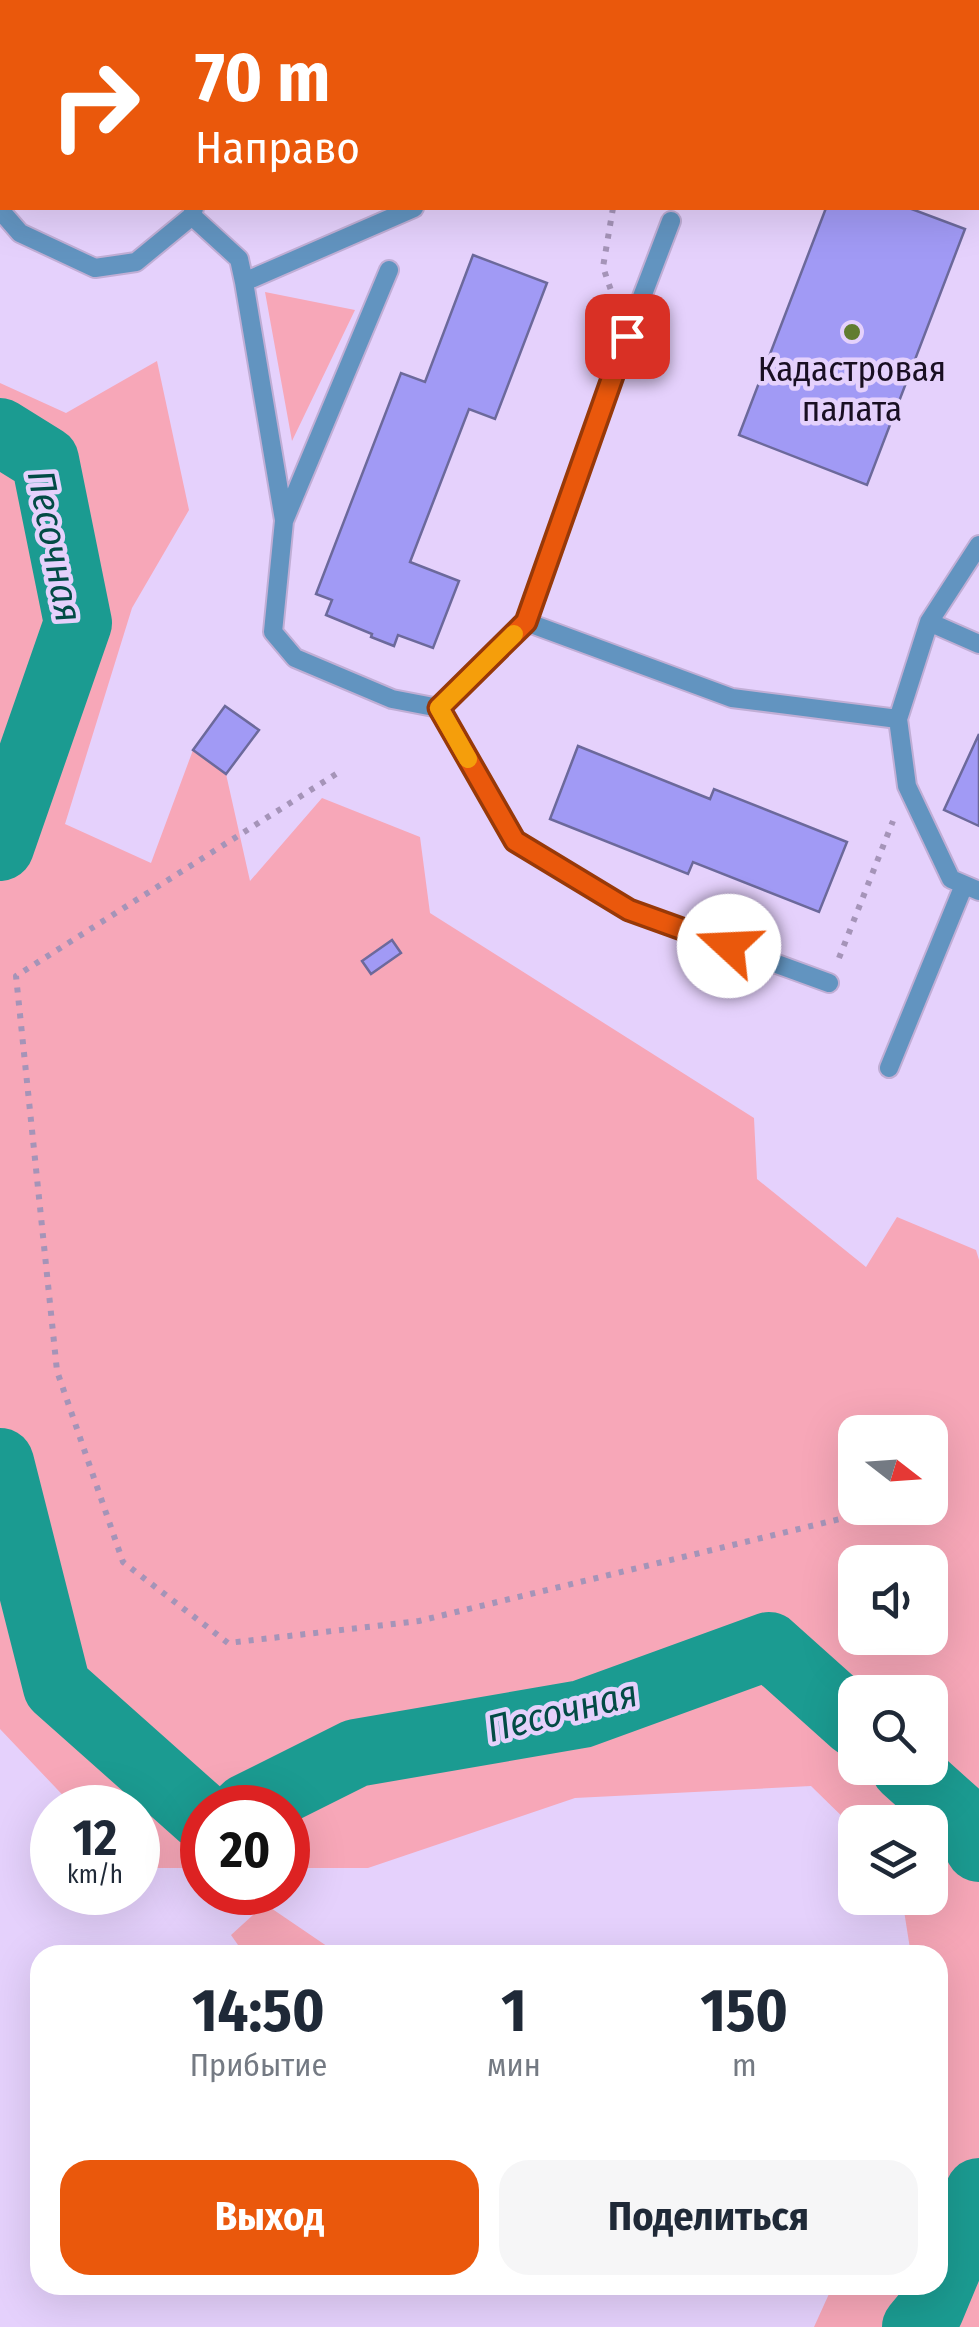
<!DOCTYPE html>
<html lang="ru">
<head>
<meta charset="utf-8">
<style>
  :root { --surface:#fff; --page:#f6f6f7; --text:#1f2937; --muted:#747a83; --accent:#ea580c }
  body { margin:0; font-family:"Fira Sans Condensed",sans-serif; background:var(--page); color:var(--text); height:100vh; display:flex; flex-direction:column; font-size:38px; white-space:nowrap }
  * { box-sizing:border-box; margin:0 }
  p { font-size:32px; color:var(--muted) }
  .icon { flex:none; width:55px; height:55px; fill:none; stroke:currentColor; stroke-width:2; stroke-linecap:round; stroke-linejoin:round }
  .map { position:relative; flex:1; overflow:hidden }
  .sheet { position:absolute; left:30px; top:1945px; width:918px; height:350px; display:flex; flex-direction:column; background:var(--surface); border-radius:30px; box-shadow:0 10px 40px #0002 }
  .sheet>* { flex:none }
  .hud { position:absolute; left:0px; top:0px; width:980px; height:210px; box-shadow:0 10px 40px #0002; background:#ea580c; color:#fff; overflow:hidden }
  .needle { width:65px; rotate:107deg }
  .buttons { position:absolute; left:838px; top:1415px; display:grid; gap:20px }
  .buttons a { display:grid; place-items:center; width:110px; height:110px; border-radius:20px; background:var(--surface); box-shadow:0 10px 40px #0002; font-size:50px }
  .speed { position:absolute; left:30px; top:1785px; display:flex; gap:20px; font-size:50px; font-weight:700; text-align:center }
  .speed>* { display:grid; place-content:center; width:130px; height:130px; border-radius:50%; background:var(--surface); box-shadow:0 10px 40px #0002; line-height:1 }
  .speed small { font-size:25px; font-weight:400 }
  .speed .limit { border:15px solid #d22; background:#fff; color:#111 }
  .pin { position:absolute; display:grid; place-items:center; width:85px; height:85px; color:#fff; margin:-42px; border-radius:20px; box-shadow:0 5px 15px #0006 }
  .me { position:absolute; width:110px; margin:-55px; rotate:290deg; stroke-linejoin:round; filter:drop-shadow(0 0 8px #0008) }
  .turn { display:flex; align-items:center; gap:35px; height:210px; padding:0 30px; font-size:45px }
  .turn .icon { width:130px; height:130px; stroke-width:2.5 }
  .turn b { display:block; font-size:70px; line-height:85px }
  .eta { display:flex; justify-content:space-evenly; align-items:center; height:170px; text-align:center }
  .eta b { font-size:60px; font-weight:700; line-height:70px }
  .action { display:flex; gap:20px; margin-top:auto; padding:20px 30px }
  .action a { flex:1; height:115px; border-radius:30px; background:var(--accent); color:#fff; font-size:40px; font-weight:700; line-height:115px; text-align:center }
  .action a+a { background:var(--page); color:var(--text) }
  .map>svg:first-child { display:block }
  .built { fill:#dbc4f5 }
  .green { fill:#f7a7b8; fill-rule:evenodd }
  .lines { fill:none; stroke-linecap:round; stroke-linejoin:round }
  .river { stroke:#1b9b91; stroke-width:68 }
  .building { fill:#a19af5; stroke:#6c699b; stroke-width:2.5 }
  .lane-casing { stroke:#c0aed5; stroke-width:22 }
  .path { stroke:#a594b8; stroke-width:6; stroke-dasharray:5 8; stroke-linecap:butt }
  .lane { stroke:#6294c0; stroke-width:18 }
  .route-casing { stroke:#983908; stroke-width:25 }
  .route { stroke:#ea580c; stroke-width:18 }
  .slow { stroke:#f59e0b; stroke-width:18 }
  .poi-dot { fill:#617c30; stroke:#e5d1fc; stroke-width:4 }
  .labels { text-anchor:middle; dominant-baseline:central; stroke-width:9; stroke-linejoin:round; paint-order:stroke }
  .poi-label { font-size:35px; fill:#190f22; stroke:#e5d1fc }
  .water-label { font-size:38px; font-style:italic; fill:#024b45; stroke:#e5d1fc }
</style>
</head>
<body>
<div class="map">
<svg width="979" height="2327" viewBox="0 0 979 2327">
  <rect width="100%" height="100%" fill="#e5d1fc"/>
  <path class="built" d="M133 0H649L648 2Z"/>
  <path class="green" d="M265 292 355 310 292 441Z
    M157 361 189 510 132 608 65 824 151 863 193 750 226 774 250 881 322 798 420 837 430 913 754 1118 757 1179 866 1267 897 1217 976 1250 979 1260V2327H814L833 2285H938V1955H911L902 1898H930V1822H855V1829L811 1786 575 1798 368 1868H288V1808H202V1868H138V1808L74 1807 0 1729V383L66 413ZM855 1432H930V1508H855ZM855 1562H930V1638H855ZM855 1692H930V1768H855Z
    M265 1904 340 1955H245L231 1935Z"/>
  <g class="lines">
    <path class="river" d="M0 432 45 460 78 623 0 847
      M0 1462 57 1687 202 1816
      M905 1768 965 1822 979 1848
      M246 1808 356 1753 582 1714 769 1646 855 1723
      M916 2327 930 2310 979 2192"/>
  </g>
  <path class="building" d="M0 0 10 2H2V114Z
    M384 0H448L384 2Z
    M898 0H979V31L978 2Z
    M826 208H909L965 229 867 485 739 435Z
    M473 255 547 283 495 419 469 409 410 562 459 581 433 648 398 635 394 646 371 637 372 634 326 615 332 600 316 594 401 373 425 382Z
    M225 706 259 730 226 774 193 750Z
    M979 734V826L944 810Z
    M578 746 710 799 714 789 847 842 819 912 693 862 688 874 550 819Z
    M392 940 401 953 371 974 362 961Z"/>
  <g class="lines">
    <g class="lane-casing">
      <path id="lane" d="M55 0 57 2
        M856 2V0
        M978 154H979
        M0 210 20 233 95 268 136 262 192 216 194 208
        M192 216 239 259 244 282
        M671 221 627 336 526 622 732 698 898 719 929 622 979 545
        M389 270 284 521 273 632 295 658 392 699 439 708
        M284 520 244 282 414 208
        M526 622 439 708 515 841 629 910 829 983
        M929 622 979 644
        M898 719 907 786 951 879 979 891
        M889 1068 964 885"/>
    </g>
    <path class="path" d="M692 2 694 0
      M613 208 603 267 614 299
      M336 774 16 976 57 1371 123 1562 228 1643 419 1621 844 1518 872 1508
      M839 958 893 821"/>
    <use href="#lane" class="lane"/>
  </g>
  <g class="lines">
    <g class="route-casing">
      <path id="route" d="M627 336 526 622 439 708 515 841 629 910 729 946"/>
    </g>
    <use href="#route" class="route"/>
    <path class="slow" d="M468 759 439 708 514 634"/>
  </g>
  <circle class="poi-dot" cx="852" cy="332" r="10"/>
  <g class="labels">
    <g class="poi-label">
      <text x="852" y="369">Кадастровая<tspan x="852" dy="40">палата</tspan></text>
    </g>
    <g class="water-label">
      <text transform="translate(55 546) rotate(79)">Песочная</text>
      <text transform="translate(562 1711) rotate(-14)">Песочная</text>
    </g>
  </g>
</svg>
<div class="buttons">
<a><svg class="needle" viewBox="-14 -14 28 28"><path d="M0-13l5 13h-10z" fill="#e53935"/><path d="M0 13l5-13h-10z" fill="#747a83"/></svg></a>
<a><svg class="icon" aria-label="sound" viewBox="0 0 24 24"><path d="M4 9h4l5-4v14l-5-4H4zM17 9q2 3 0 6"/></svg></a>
<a><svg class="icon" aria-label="search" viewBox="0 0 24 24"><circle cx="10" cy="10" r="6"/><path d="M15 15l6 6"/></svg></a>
<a><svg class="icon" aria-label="layers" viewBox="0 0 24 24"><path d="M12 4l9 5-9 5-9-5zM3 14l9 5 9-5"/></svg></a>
</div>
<div class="speed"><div>12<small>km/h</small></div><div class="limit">20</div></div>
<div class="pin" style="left:627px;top:336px;background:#d93025"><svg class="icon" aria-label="arrive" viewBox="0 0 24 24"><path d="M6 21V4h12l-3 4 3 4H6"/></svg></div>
<svg class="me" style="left:729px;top:946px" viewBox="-20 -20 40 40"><circle r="19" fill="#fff"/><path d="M0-13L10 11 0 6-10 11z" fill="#ea580c"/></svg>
<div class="hud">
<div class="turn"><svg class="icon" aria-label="right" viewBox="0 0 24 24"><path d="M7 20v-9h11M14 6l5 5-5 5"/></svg><div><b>70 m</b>Направо</div></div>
</div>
<section class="sheet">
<div class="eta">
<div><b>14:50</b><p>Прибытие</p></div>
<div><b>1</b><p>мин</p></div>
<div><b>150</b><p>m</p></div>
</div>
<div class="action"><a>Выход</a><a>Поделиться</a></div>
</section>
</div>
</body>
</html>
